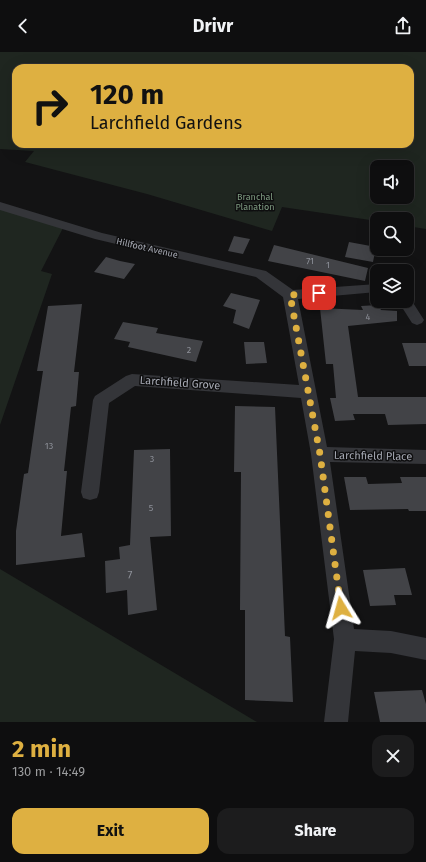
<!DOCTYPE html>
<html lang="en">
<head>
<meta charset="utf-8">
<style>
  :root { --surface:#0e0e0f; --page:#1c1c1d; --text:#f1f3f6; --muted:#9b9c9e; --line:#2e2e2f; --accent:#deb041 }
  body { margin:0; font-family:"Fira Sans",sans-serif; background:var(--page); color:var(--text); height:100vh; display:flex; flex-direction:column; font-size:15px; white-space:nowrap }
  * { box-sizing:border-box; margin:0 }
  p { font-size:13px; color:var(--muted) }
  .icon { flex:none; width:22px; height:22px; fill:none; stroke:currentColor; stroke-width:2; stroke-linecap:round; stroke-linejoin:round }
  .map { position:relative; height:670px; overflow:hidden }
  .sheet { display:flex; flex-direction:column; background:var(--surface); flex:1 }
  .sheet>* { flex:none }
  .banner { position:absolute; left:12px; top:12px; width:402px; height:84px; border-radius:12px; box-shadow:0 4px 16px #0002,0 0 0 1px var(--line); background:#deb041; color:#111; overflow:hidden }
  .buttons { position:absolute; left:370px; top:108px; display:grid; gap:8px }
  .buttons a { display:grid; place-items:center; width:44px; height:44px; border-radius:8px; background:var(--surface); box-shadow:0 4px 16px #0002,0 0 0 1px var(--line); font-size:20px }
  .pin { position:absolute; display:grid; place-items:center; width:34px; height:34px; color:#fff; margin:-17px; border-radius:8px; box-shadow:0 2px 6px #0006 }
  .me { position:absolute; width:44px; margin:-22px; rotate:352deg; stroke-linejoin:round; filter:drop-shadow(0 0 3px #0008) }
  .turn { display:flex; align-items:center; gap:14px; height:84px; padding:0 12px; font-size:18px }
  .turn .icon { width:52px; height:52px; stroke-width:2.5 }
  .turn b { display:block; font-size:28px; line-height:34px }
  .round { display:grid; place-items:center; flex:none; width:42px; height:42px; border-radius:12px; background:var(--page) }
  .head { display:flex; align-items:center; justify-content:space-between; height:68px; padding:0 12px }
  h1 { font-size:24px; font-weight:700; line-height:30px; color:var(--accent) }
  .cta { display:flex; gap:8px; margin-top:auto; padding:8px 12px }
  .cta a { flex:1; height:46px; border-radius:12px; background:var(--accent); color:#111; font-size:16px; font-weight:700; line-height:46px; text-align:center }
  .cta a+a { background:var(--page); color:var(--text) }
  header { display:flex; justify-content:space-between; align-items:center; height:52px; padding:0 12px; background:var(--surface); font-size:18px; font-weight:700 }
  .map>svg:first-child { display:block }
  .green { fill:#1f2620; fill-rule:evenodd }
  .building { fill:#424347 }
  .lines { fill:none; stroke-linecap:round; stroke-linejoin:round }
  .street { fill:#343539; fill-rule:evenodd }
  .route { stroke:#deb041; stroke-width:7; stroke-dasharray:0 12.6 }
  .labels { text-anchor:middle; dominant-baseline:central; stroke-width:3; stroke-linejoin:round; paint-order:stroke }
  .far-park-label { font-size:9px; fill:#7f9c82; stroke:#0e0e0f }
  .far-street-label { font-size:9px; fill:#a6a9b3; stroke:#0e0e0f }
  .number-label { font-size:9px; fill:#8d9098 }
  .street-label { font-size:11px; fill:#a6a9b3; stroke:#0e0e0f }
  .near-number-label { font-size:11px; fill:#8d9098 }
</style>
</head>
<body>
<header><svg class="icon" aria-label="back" viewBox="0 0 24 24"><path d="M15 5l-7 7 7 7"/></svg>Drivr<svg class="icon" aria-label="share" viewBox="0 0 24 24"><path d="M12 15V3M7 8l5-5 5 5M5 13v7h14v-7"/></svg></header>
<div class="map">
<svg width="426" height="670" viewBox="0 0 426 670">
  <rect width="100%" height="100%" fill="#131314"/>
  <path class="green" d="M0 0H426V177L407 174V167H377V169L282 155 272 179 147 142 25 110 34 99 0 97ZM16 16H410V92H16ZM377 115H407V145H377Z
    M0 154 64 174 41 219 52 222 0 373Z
    M0 517 257 670H0Z"/>
  <path class="building" d="M234 184 250 187 243 202 228 199Z
    M349 190 376 195 373 210 345 205Z
    M274 193 368 216 365 229 268 209Z
    M106 205 120 209 135 212 124 227 94 220Z
    M231 241 260 248 249 277 233 271 236 258 223 254Z
    M82 252 74 320H79L76 354 71 355 64 419H67L61 484 82 481 85 505 16 513V479L24 422 28 421 36 365 43 319H37L48 254Z
    M378 253 381 258 397 259V269L348 274 358 345H426V372L388 373 385 362H353L355 368 335 369 330 346H336L333 312H326L320 256 363 258 361 254Z
    M123 270 158 276 156 281 203 289 196 310 128 295 130 290 114 287Z
    M244 290H264L267 311 246 312Z
    M402 291H426V314H409Z
    M235 354 275 355 285 584 290 585 293 650 245 648V558H240L241 420H234Z
    M170 397 171 484 150 485 157 558 128 563 127 538 106 541 105 509 120 507 119 495 130 493 134 398Z
    M344 425H366L368 432 402 431 400 425H426V459H409L408 457 350 458Z
    M405 516 412 543H394L396 553 370 554 363 518Z
    M422 638 426 652V670H380L374 640Z"/>
  <g class="lines">
    <path class="street" d="M0 150 102 181 266 219 293 238 377 232V240L298 247 327 395 426 398V412L330 410 354 577 391 579 426 586V608L391 601 355 599 348 670H324L334 587 311 402 301 346 135 334 109 351 99 440 97 446 90 448 83 446 81 440 93 348 95 344 126 324 132 322 299 333 283 245 256 225 95 187 0 158Z
      M407 245 410 246 424 268 422 271 417 273 412 271 398 249H407Z"/>
  </g>
  <g class="lines">
    <path class="route" d="M319 241 290 243 320 402 341 556"/>
  </g>
  <g class="labels">
    <g class="far-park-label">
      <text x="255" y="145">Branchal<tspan x="255" dy="10">Planation</tspan></text>
    </g>
    <g class="far-street-label">
      <text transform="translate(147 196) rotate(13)">Hillfoot Avenue</text>
    </g>
    <g class="number-label">
      <text x="310" y="209">71</text>
      <text x="328" y="213">1</text>
      <text x="368" y="265">4</text>
      <text x="189" y="298">2</text>
      <text x="49" y="394">13</text>
      <text x="152" y="407">3</text>
      <text x="151" y="456">5</text>
    </g>
    <g class="street-label">
      <text transform="translate(180 331) rotate(4)">Larchfield Grove</text>
      <text transform="translate(373 404) rotate(1)">Larchfield Place</text>
    </g>
    <g class="near-number-label">
      <text x="130" y="523">7</text>
    </g>
  </g>
</svg>
<div class="buttons">
<a><svg class="icon" aria-label="sound" viewBox="0 0 24 24"><path d="M4 9h4l5-4v14l-5-4H4zM17 9q2 3 0 6"/></svg></a>
<a><svg class="icon" aria-label="search" viewBox="0 0 24 24"><circle cx="10" cy="10" r="6"/><path d="M15 15l6 6"/></svg></a>
<a><svg class="icon" aria-label="layers" viewBox="0 0 24 24"><path d="M12 4l9 5-9 5-9-5zM3 14l9 5 9-5"/></svg></a>
</div>
<div class="pin" style="left:319px;top:241px;background:#d93025"><svg class="icon" aria-label="arrive" viewBox="0 0 24 24"><path d="M6 21V4h12l-3 4 3 4H6"/></svg></div>
<svg class="me" style="left:341px;top:556px" viewBox="-20 -20 40 40"><path d="M0-17L14 15 0 8-14 15z" fill="#deb041" stroke="#fff" stroke-width="4"/></svg>
<div class="banner">
<div class="turn"><svg class="icon" aria-label="right" viewBox="0 0 24 24"><path d="M7 20v-9h11M14 6l5 5-5 5"/></svg><div><b>120 m</b>Larchfield Gardens</div></div>
</div>
</div>
<section class="sheet">
<div class="head"><div><h1>2 min</h1><p>130 m · 14:49</p></div><a class="round"><svg class="icon" aria-label="close" viewBox="0 0 24 24"><path d="M6 6l12 12M18 6L6 18"/></svg></a></div>
<div class="cta"><a>Exit</a><a>Share</a></div>
</section>
</body>
</html>
